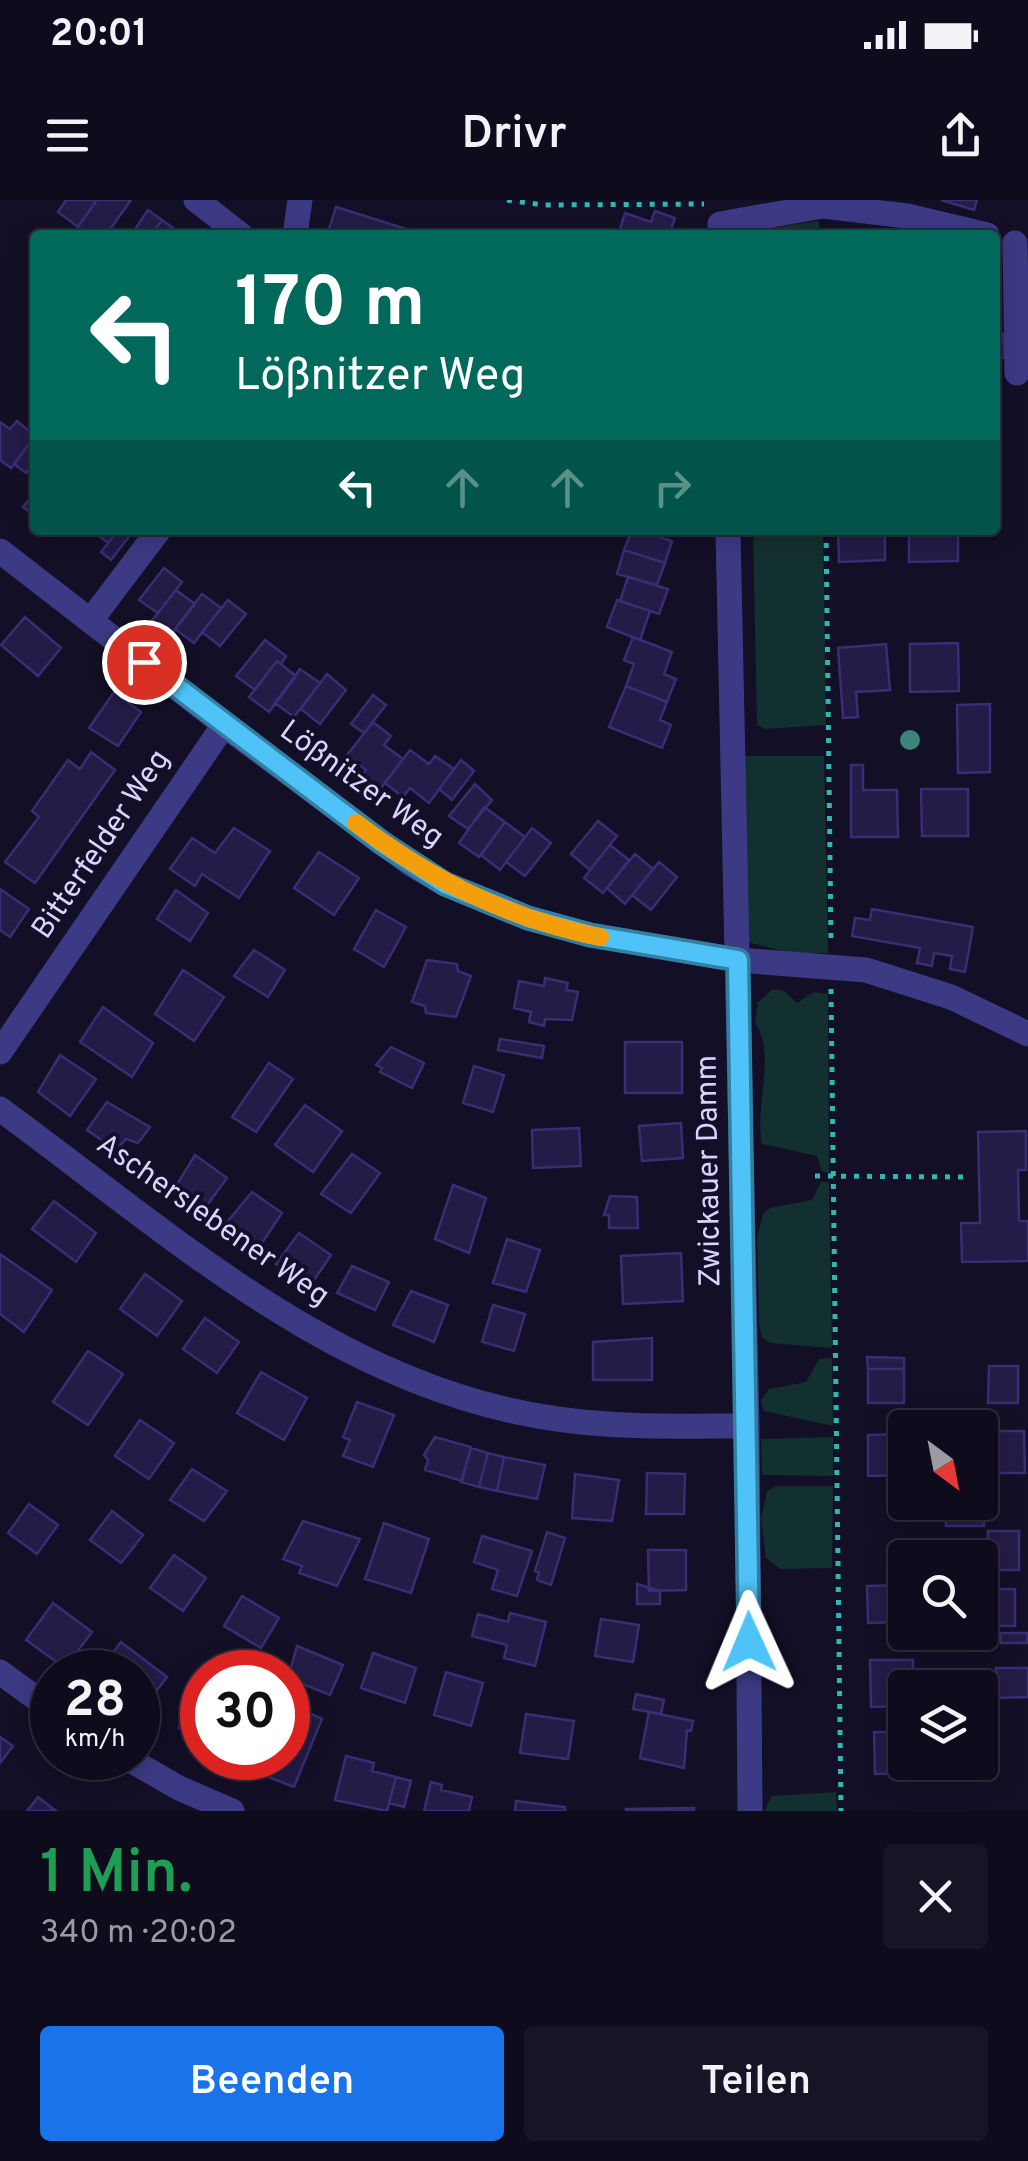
<!DOCTYPE html>
<html lang="de">
<head>
<meta charset="utf-8">
<style>
  :root { --surface:#0e0b1c; --page:#171425; --text:#f1f3f6; --muted:#9b9ba3; --line:#2e2b3b; --accent:#1a73e8 }
  body { margin:0; font-family:Overpass,sans-serif; background:var(--page); color:var(--text); height:100vh; display:flex; flex-direction:column; font-size:38px; white-space:nowrap }
  * { box-sizing:border-box; margin:0 }
  p { font-size:32px; color:var(--muted) }
  .icon { flex:none; width:55px; height:55px; fill:none; stroke:currentColor; stroke-width:2; stroke-linecap:round; stroke-linejoin:round }
  .map { position:relative; height:1611px; overflow:hidden }
  .sheet { display:flex; flex-direction:column; background:var(--surface); flex:1 }
  .sheet>* { flex:none }
  .banner { position:absolute; left:30px; top:30px; width:970px; height:305px; border-radius:10px; box-shadow:0 5px 25px #0003,0 0 0 2px var(--line); background:#00695c; color:#fff; overflow:hidden }
  .needle { width:65px; rotate:148deg }
  .fabs { position:absolute; left:888px; top:1210px; display:grid; gap:20px }
  .fabs a { display:grid; place-items:center; width:110px; height:110px; border-radius:10px; background:var(--surface); box-shadow:0 5px 25px #0003,0 0 0 2px var(--line); font-size:50px }
  .speed { position:absolute; left:30px; top:1450px; display:flex; gap:20px; font-size:50px; font-weight:700; text-align:center }
  .speed>* { display:grid; place-content:center; width:130px; height:130px; border-radius:50%; background:var(--surface); box-shadow:0 5px 25px #0003,0 0 0 2px var(--line); line-height:1 }
  .speed small { font-size:25px; font-weight:400 }
  .speed .limit { border:15px solid #d22; background:#fff; color:#111 }
  .pin { position:absolute; display:grid; place-items:center; width:85px; height:85px; color:#fff; margin:-42px; border:5px solid #fff; border-radius:50%; box-shadow:0 2px 10px #0007 }
  .me { position:absolute; width:110px; margin:-55px; rotate:359deg; stroke-linejoin:round; filter:drop-shadow(0 0 8px #0008) }
  .turn { display:flex; align-items:center; gap:35px; height:210px; padding:0 40px; font-size:45px }
  .turn .icon { width:130px; height:130px; stroke-width:2.5 }
  .turn b { display:block; font-size:70px; line-height:85px }
  .lanes { display:flex; align-items:center; height:95px; padding:0 40px; background:#0003; justify-content:center; gap:50px; direction:ltr }
  .lanes .off { opacity:.35 }
  .round { display:grid; place-items:center; flex:none; width:105px; height:105px; border-radius:10px; background:var(--page) }
  .head { display:flex; align-items:center; justify-content:space-between; height:170px; padding:0 40px }
  h1 { font-size:60px; font-weight:600; line-height:75px; color:#1e9e55 }
  .primary-button { display:flex; gap:20px; margin-top:auto; padding:20px 40px }
  .primary-button a { flex:1; height:115px; border-radius:10px; background:var(--accent); color:#fff; font-size:40px; font-weight:600; line-height:115px; text-align:center }
  .primary-button a+a { background:var(--page); color:var(--text) }
  .status { display:flex; justify-content:space-between; align-items:center; height:70px; padding:0 50px; background:var(--surface); direction:ltr }
  .status svg { height:28px; fill:currentColor }
  header { display:flex; justify-content:space-between; align-items:center; height:130px; padding:0 40px; background:var(--surface); font-size:45px; font-weight:600 }
  .map>svg:first-child { display:block }
  .green { fill:#12302f }
  .building { fill:#241b47; stroke:#3b2d73; stroke-width:2.5 }
  .lines { fill:none; stroke-linecap:round; stroke-linejoin:round }
  .path { stroke:#2fb8b0; stroke-width:5; stroke-dasharray:5 8; stroke-linecap:butt }
  .minor { stroke:#3d3a85; stroke-width:25 }
  .tree { fill:#3d827b }
  .route-casing { stroke:#337fa1; stroke-width:25 }
  .route { stroke:#4fc3f7; stroke-width:18 }
  .slow { stroke:#f59e0b; stroke-width:18 }
  .labels { text-anchor:middle; dominant-baseline:central; stroke-width:8; stroke-linejoin:round; paint-order:stroke }
  .street-label { font-size:30px; fill:#d9d4ff; stroke:#130f26 }
</style>
</head>
<body>
<div class="status"><b>20:01</b><svg viewBox="0 0 49 12"><path d="M0 12V9h3v3zM5 12V6h3v6zM10 12V3h3v9zM15 12V0h3v12zM26 1h20v11H26zM47 4h2v5h-2z"/></svg></div>
<header><svg class="icon" aria-label="menu" viewBox="0 0 24 24"><path d="M4 6h16M4 12h16M4 18h16"/></svg>Drivr<svg class="icon" aria-label="share" viewBox="0 0 24 24"><path d="M12 15V3M7 8l5-5 5 5M5 13v7h14v-7"/></svg></header>
<div class="map">
<svg width="1028" height="1611" viewBox="0 0 1028 1611">
  <rect width="100%" height="100%" fill="#130f26"/>
  <path class="green" d="M819 21 820 35H754L767 28Z
    M753 330H823L826 525 765 529 757 525Z
    M743 556H824L828 753H790L748 742Z
    M773 789 784 791 797 803 814 792 828 794 829 973 822 971 817 956 762 944C754 904 777 857 755 822L758 802Z
    M821 982H829L832 1148 770 1143 762 1137 759 1124 757 1038 763 1014 770 1008 812 1000Z
    M832 1158 833 1226 764 1211 761 1201 769 1189 806 1182 819 1159Z
    M833 1237V1276L762 1275 761 1239Z
    M776 1286H833L832 1368 780 1369 766 1358 761 1319 767 1291Z
    M836 1592 837 1611H764L772 1596Z"/>
  <path class="building" d="M66 0H97L78 27 58 12Z
    M97 0H131L106 35 89 31 72 35Z
    M941 0H977L974 10Z
    M336 7 416 32 415 35H327Z
    M148 10 162 20 151 35H131Z
    M655 11 675 18 669 35 619 32 625 13 651 22Z
    M162 20 176 30 172 35H151Z
    M1003 134 1005 157 995 160V136Z
    M17 221 35 236 11 268 0 260V222L10 229Z
    M35 236V262L26 273 14 264Z
    M35 292V316L23 307Z
    M92 330H118L108 343Z
    M118 330H134L111 360 101 352Z
    M632 330H665L662 338 672 341 665 363 624 350Z
    M838 330H885V360L839 362Z
    M909 330H958V361L909 362Z
    M624 350 665 363 657 385 617 374Z
    M164 368 182 382 158 413 139 400Z
    M628 377 668 389 659 414 620 401Z
    M176 390 195 404 169 437 150 423Z
    M202 394 221 408 194 443 175 429Z
    M228 400 246 414 220 446 202 432Z
    M617 400 650 411 640 440 607 427Z
    M25 417 61 448 38 476 1 445Z
    M633 437 672 452 664 474 676 479 667 502 626 486 634 464 624 460Z
    M265 440 286 456 281 464 277 461 255 490 236 476Z
    M958 443 959 491 910 492V444Z
    M886 444 890 490 856 492 858 517 843 518 838 448Z
    M277 461 296 476 269 512 249 497Z
    M300 469 320 483 294 517 275 503Z
    M327 474 346 490 320 524 301 509Z
    M626 486 667 502 660 520 671 525 662 548 609 527Z
    M114 492 141 512 118 546 89 528Z
    M373 495 386 505 364 533 351 524Z
    M990 504V572L958 573 957 505Z
    M373 522 391 536 384 545 403 559 378 592 360 578 366 570 347 555Z
    M410 550 429 564 435 556 454 569 429 603 410 588 403 597 385 583Z
    M91 552 115 570 35 683 5 662 39 617 32 611 68 560 80 569Z
    M461 560 474 571 452 600 439 589Z
    M851 565H863V590H897L898 637H851Z
    M475 584 492 600 468 629 449 616Z
    M921 589H968V636H922Z
    M484 607 505 622 479 657 459 643Z
    M598 621 617 636 590 670 571 654Z
    M505 622 525 637 500 670 481 655Z
    M234 628 270 651 239 698 202 674 195 686 170 669 192 638 215 653Z
    M532 628 551 643 525 676 506 662Z
    M610 645 629 660 603 693 584 678Z
    M319 652 359 678 334 715 294 688Z
    M635 654 653 669 625 704 607 688Z
    M659 662 677 677 651 710 632 695Z
    M0 689 29 709 10 737 0 730Z
    M176 690 208 713 190 741 157 719Z
    M872 709 973 727 965 772 950 769 952 756 934 753 932 766 917 763 920 748 852 736 855 718 870 720Z
    M376 710 406 727 384 767 354 749Z
    M254 750 285 770 268 797 234 776Z
    M427 760 457 764 458 771 471 776 456 817 426 813 425 806 412 802Z
    M183 770 224 797 194 841 155 814Z
    M545 778 568 783 566 790 578 792 572 820 545 819 544 826 529 822 531 812 514 808 519 781 544 786Z
    M103 807 153 843 132 877 80 842Z
    M500 839 544 846 542 858 498 850Z
    M625 842H682V893H625Z
    M391 847 424 863 412 888 380 872 382 868 376 865Z
    M60 855 96 879 70 916 38 892Z
    M269 863 293 879 256 932 232 917Z
    M474 866 504 875 493 912 463 903Z
    M107 902 150 927 138 943 126 939 116 950 87 930Z
    M305 905 342 931 313 972 275 945Z
    M681 923 683 958 642 961 639 926Z
    M579 928 581 966 533 968 532 930Z
    M1026 931V970H1018L1019 1021H1028V1061L962 1062 961 1023H980L978 932Z
    M352 954 380 973 351 1013 321 994Z
    M195 955 227 978 202 1012 173 991Z
    M453 985 486 998 469 1053 435 1039Z
    M252 992 282 1013 258 1049 223 1027Z
    M610 996 637 997 638 1028H609V1015H604Z
    M54 1001 96 1033 76 1062 32 1029Z
    M299 1033 331 1055 310 1086 276 1064Z
    M507 1039 540 1050 526 1092 493 1083Z
    M681 1053 683 1101 623 1104 621 1056Z
    M0 1054 52 1090 24 1132 0 1114Z
    M352 1066 389 1082 375 1110 337 1093Z
    M145 1074 182 1101 157 1136 120 1109Z
    M411 1091 448 1105 434 1142 393 1125Z
    M493 1105 525 1114 514 1151 482 1142Z
    M205 1118 239 1142 217 1173 183 1149Z
    M652 1138V1180H593V1142Z
    M88 1151 123 1174 88 1225 53 1202Z
    M867 1157 904 1158V1169H868Z
    M989 1166H1018V1203H988Z
    M868 1169H904V1203H868Z
    M261 1172 307 1198 284 1240 237 1213Z
    M357 1202 394 1215 373 1267 343 1256 350 1240 343 1237Z
    M140 1220 174 1243 149 1279 115 1256Z
    M988 1231H1024L1025 1273H988Z
    M904 1234 905 1275 868 1276V1235Z
    M435 1237 471 1247 462 1281 425 1270 428 1260 424 1255Z
    M471 1248 488 1253 479 1287 461 1282Z
    M488 1253 504 1257 497 1291 479 1287Z
    M504 1257 545 1265 537 1299 497 1291Z
    M192 1269 227 1291 204 1321 170 1300Z
    M647 1273 685 1274 684 1314H646Z
    M575 1274 619 1280 612 1321 572 1318Z
    M980 1294H984V1326H946V1302H980Z
    M29 1304 58 1325 37 1354 8 1333Z
    M112 1311 143 1335 121 1363 90 1340Z
    M303 1321 360 1339 337 1386 299 1373 302 1366 283 1359Z
    M384 1323 429 1339 411 1393 365 1379Z
    M988 1331H1019V1370H988Z
    M547 1332 565 1338 551 1385 537 1380 539 1372 535 1371Z
    M482 1336 532 1351 517 1396 492 1389 498 1370 474 1362Z
    M648 1350H686V1390L649 1391Z
    M174 1355 206 1378 183 1411 150 1388Z
    M637 1384 660 1391V1404H637Z
    M905 1385V1422L868 1423 867 1386Z
    M980 1389H1015V1426H980Z
    M242 1396 279 1418 261 1448 224 1426Z
    M53 1403 92 1432 65 1468 26 1440Z
    M510 1413 546 1422 535 1466 504 1458 507 1445 472 1436 478 1414 508 1422Z
    M601 1419 639 1425 633 1462 595 1456Z
    M1000 1433H1027V1443H1001Z
    M121 1442 167 1477 144 1507 138 1502V1472H98Z
    M297 1446 343 1465 330 1495 288 1478Z
    M373 1453 416 1468 405 1503 361 1488Z
    M870 1460H913V1488H905V1506L871 1507Z
    M996 1468H1028V1497L996 1498Z
    M446 1472 483 1483 471 1526 434 1515Z
    M202 1480V1539L179 1528Z
    M636 1494 664 1500 661 1514 633 1509Z
    M300 1509 322 1519 294 1587 258 1573 264 1558H288V1533Z
    M649 1512 693 1521 691 1531 687 1530 684 1568 640 1558Z
    M526 1514 574 1521 568 1559 520 1553Z
    M874 1532H905V1562H961V1572L875 1574Z
    M0 1537 13 1546 0 1563Z
    M346 1556 374 1563 372 1571 396 1577 387 1611 335 1600Z
    M396 1577 411 1581 404 1607 389 1603Z
    M431 1582 442 1585 441 1590 472 1597 469 1611H424Z
    M38 1597 56 1611H27Z
    M516 1601 565 1607V1611H515Z
    M694 1608V1611H626V1609Z"/>
  <g class="lines">
    <path class="path" d="M507 0 544 5 704 4
      M826 330 831 743
      M831 789 841 1611
      M815 976 966 977"/>
    <path class="minor" d="M196 0 241 35
      M720 24 823 6 907 16 987 35
      M295 35 300 0
      M1015 43 1017 173
      M728 330 747 1226 750 1611
      M0 351 239 536 411 664 445 684 528 718 590 735 738 760 866 770 951 797 1028 834
      M91 420 159 330
      M0 852 224 525
      M0 909C171 1034 339 1189 557 1219 620 1228 684 1226 747 1226
      M0 1472 52 1510
      M127 1558 179 1588 232 1611"/>
  </g>
  <circle class="tree" cx="910" cy="540" r="10"/>
  <g class="lines">
    <g class="route-casing">
      <path id="route" d="M144 462 382 643 445 684 528 718 590 735 738 760 749 1442"/>
    </g>
    <use href="#route" class="route"/>
    <path class="slow" d="M356 623C430 679 508 719 600 737"/>
  </g>
  <g class="labels">
    <g class="street-label">
      <text transform="translate(361 585) rotate(36)">Lößnitzer Weg</text>
      <text transform="translate(102 645) rotate(-56)">Bitterfelder Weg</text>
      <text transform="translate(710 971) rotate(-91)">Zwickauer Damm</text>
      <text transform="translate(212 1021) rotate(35)">Ascherslebener Weg</text>
    </g>
  </g>
</svg>
<div class="fabs">
<a><svg class="needle" viewBox="-14 -14 28 28"><path d="M0-13l5 13h-10z" fill="#e53935"/><path d="M0 13l5-13h-10z" fill="#9b9ba3"/></svg></a>
<a><svg class="icon" aria-label="search" viewBox="0 0 24 24"><circle cx="10" cy="10" r="6"/><path d="M15 15l6 6"/></svg></a>
<a><svg class="icon" aria-label="layers" viewBox="0 0 24 24"><path d="M12 4l9 5-9 5-9-5zM3 14l9 5 9-5"/></svg></a>
</div>
<div class="speed"><div>28<small>km/h</small></div><div class="limit">30</div></div>
<div class="pin" style="left:144px;top:462px;background:#d93025"><svg class="icon" aria-label="arrive" viewBox="0 0 24 24"><path d="M6 21V4h12l-3 4 3 4H6"/></svg></div>
<svg class="me" style="left:749px;top:1442px" viewBox="-20 -20 40 40"><path d="M0-17L14 15 0 8-14 15z" fill="#4fc3f7" stroke="#fff" stroke-width="4"/></svg>
<div class="banner">
<div class="turn"><svg class="icon" aria-label="left" viewBox="0 0 24 24"><path d="M17 20v-9H6M10 6l-5 5 5 5"/></svg><div><b>170 m</b>Lößnitzer Weg</div></div>
<div class="lanes"><svg class="icon" aria-label="left" viewBox="0 0 24 24"><path d="M17 20v-9H6M10 6l-5 5 5 5"/></svg><svg class="icon off" aria-label="ahead" viewBox="0 0 24 24"><path d="M12 20V5M6 11l6-6 6 6"/></svg><svg class="icon off" aria-label="ahead" viewBox="0 0 24 24"><path d="M12 20V5M6 11l6-6 6 6"/></svg><svg class="icon off" aria-label="right" viewBox="0 0 24 24"><path d="M7 20v-9h11M14 6l5 5-5 5"/></svg></div>
</div>
</div>
<section class="sheet">
<div class="head"><div><h1>1 Min.</h1><p>340 m · 20:02</p></div><a class="round"><svg class="icon" aria-label="close" viewBox="0 0 24 24"><path d="M6 6l12 12M18 6L6 18"/></svg></a></div>
<div class="primary-button"><a>Beenden</a><a>Teilen</a></div>
</section>
</body>
</html>
